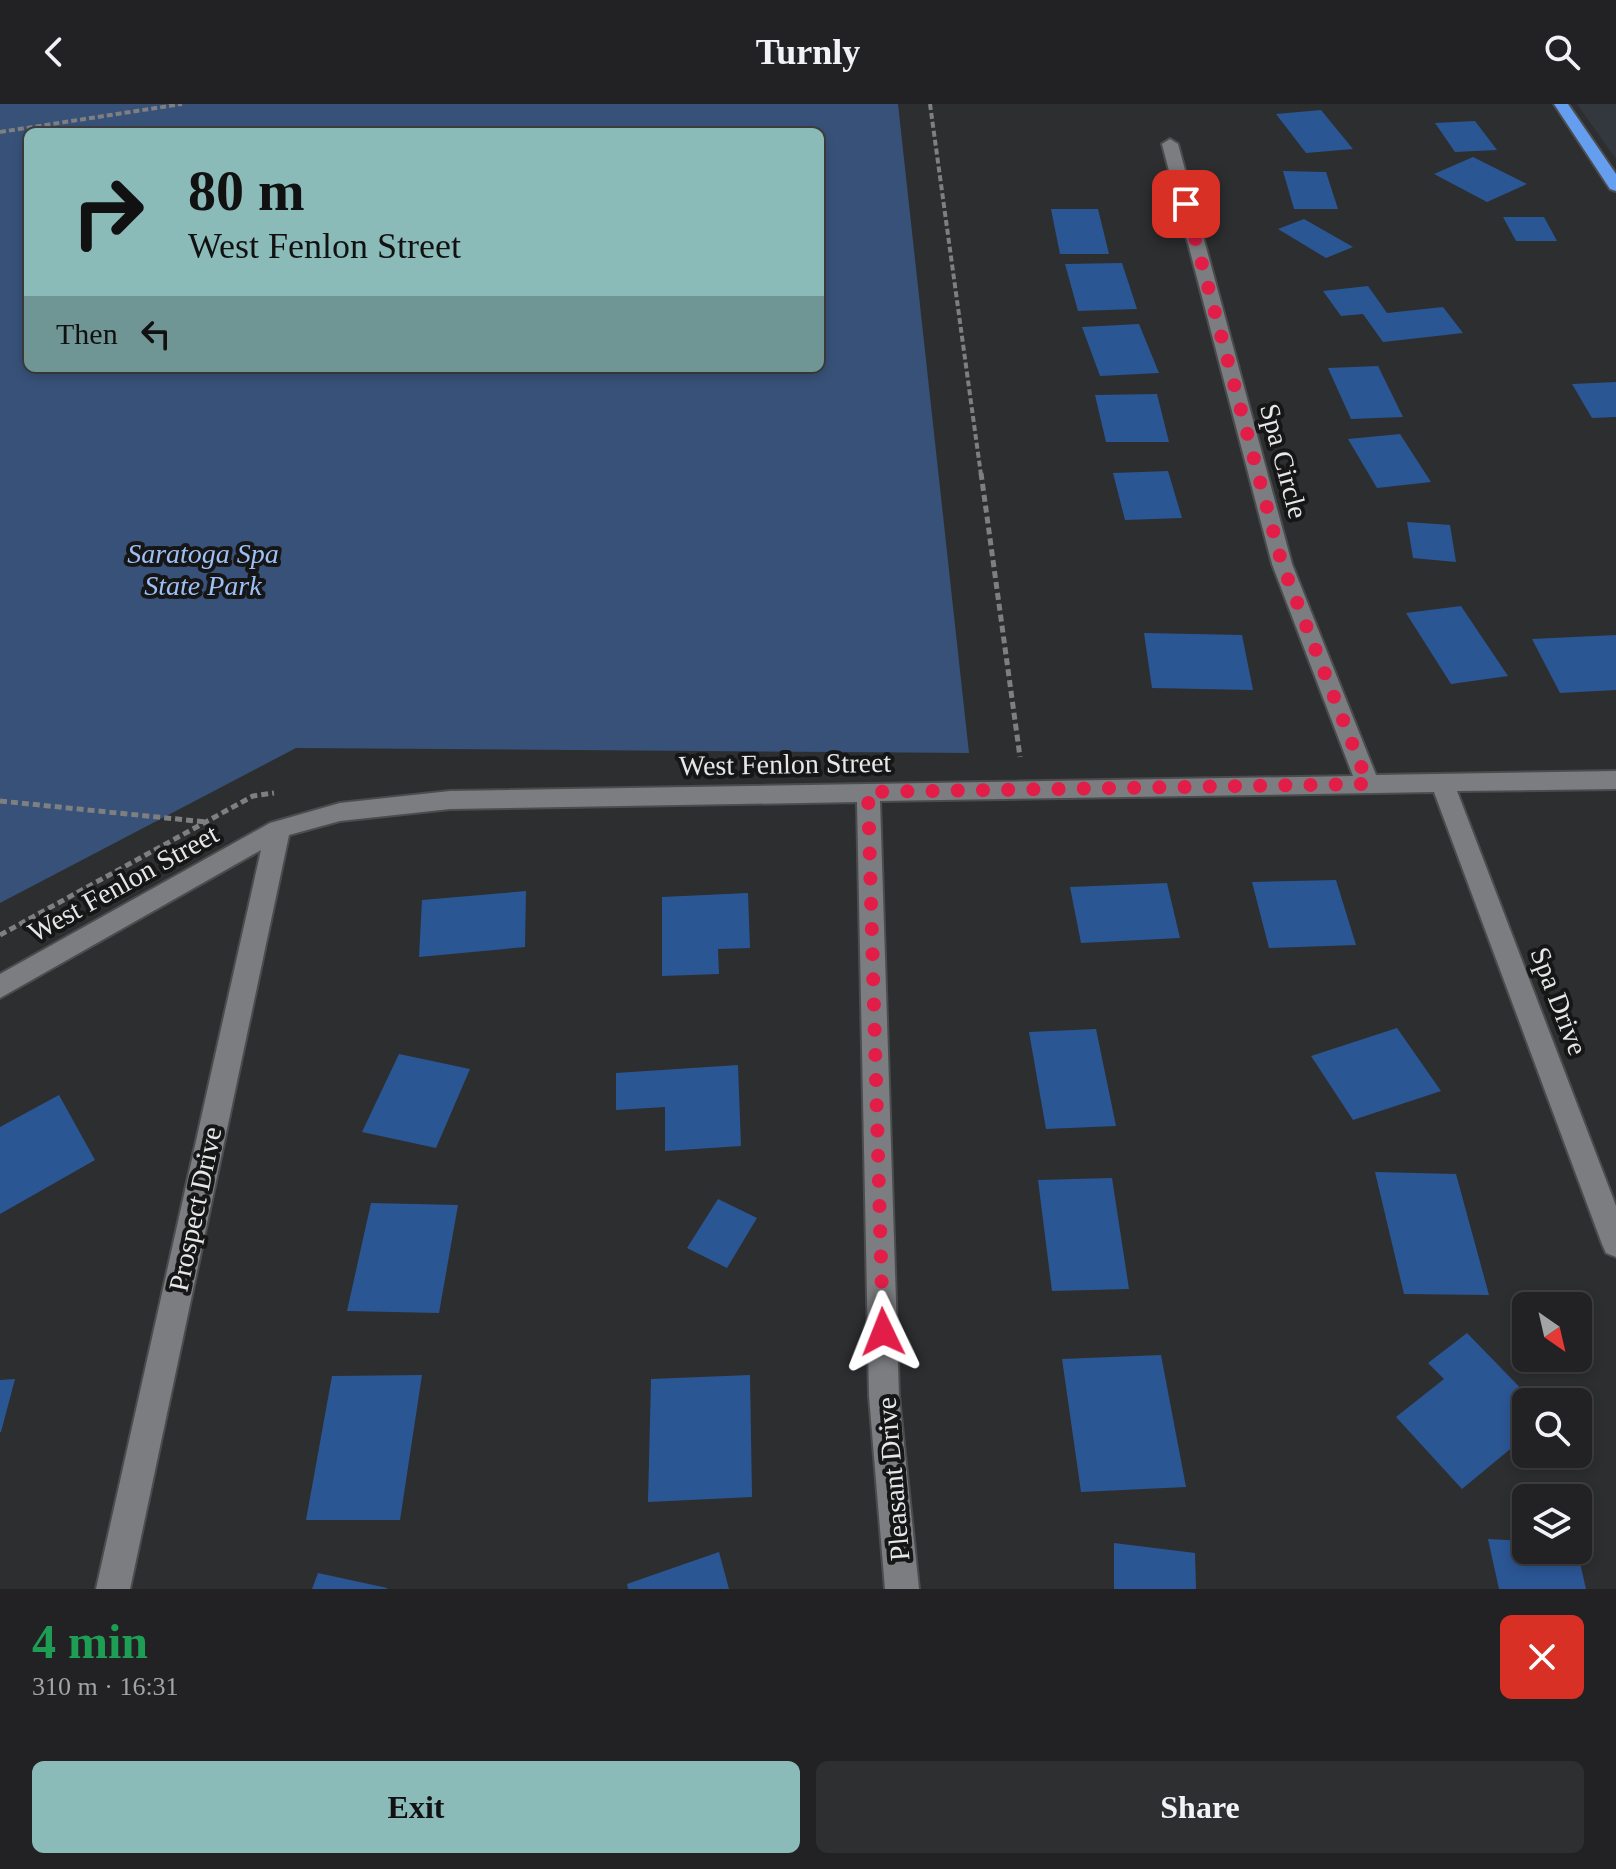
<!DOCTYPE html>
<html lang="en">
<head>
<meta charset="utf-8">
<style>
  :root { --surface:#222224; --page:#2e2f31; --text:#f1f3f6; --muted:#a2a4a6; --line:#3f3f41; --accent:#8bbbb9 }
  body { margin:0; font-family:"Times New Roman",serif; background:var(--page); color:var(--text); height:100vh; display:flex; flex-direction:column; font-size:30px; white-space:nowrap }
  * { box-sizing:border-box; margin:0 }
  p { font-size:26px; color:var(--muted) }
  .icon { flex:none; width:44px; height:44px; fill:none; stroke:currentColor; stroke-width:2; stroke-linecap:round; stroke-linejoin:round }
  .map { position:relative; height:1485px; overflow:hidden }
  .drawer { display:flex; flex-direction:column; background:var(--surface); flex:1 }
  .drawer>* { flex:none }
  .hud { position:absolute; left:24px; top:24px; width:800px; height:244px; border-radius:12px; box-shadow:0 4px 12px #0003,0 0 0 2px var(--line); background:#8bbbb9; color:#111; overflow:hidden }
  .needle { width:52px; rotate:146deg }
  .buttons { position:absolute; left:1512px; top:1188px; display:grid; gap:16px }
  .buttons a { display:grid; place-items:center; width:80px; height:80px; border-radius:12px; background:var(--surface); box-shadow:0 4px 12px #0003,0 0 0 2px var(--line); font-size:40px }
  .pin { position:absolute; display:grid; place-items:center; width:68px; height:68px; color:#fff; margin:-34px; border-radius:16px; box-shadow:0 4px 12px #0006 }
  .me { position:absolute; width:88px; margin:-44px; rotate:358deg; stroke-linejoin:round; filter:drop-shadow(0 0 6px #0008) }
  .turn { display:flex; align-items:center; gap:28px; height:168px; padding:0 32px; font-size:36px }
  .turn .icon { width:104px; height:104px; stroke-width:2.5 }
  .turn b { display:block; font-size:56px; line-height:68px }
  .then { display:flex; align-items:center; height:76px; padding:0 32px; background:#0003; gap:16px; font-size:30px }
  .round { display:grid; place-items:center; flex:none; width:84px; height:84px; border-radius:12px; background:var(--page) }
  .headline { display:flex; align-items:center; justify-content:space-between; height:136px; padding:0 32px }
  h1 { font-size:48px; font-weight:700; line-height:60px; color:#1e9e55 }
  .primary-button { display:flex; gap:16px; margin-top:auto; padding:16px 32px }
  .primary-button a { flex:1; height:92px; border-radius:12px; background:var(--accent); color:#111; font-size:32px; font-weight:700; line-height:92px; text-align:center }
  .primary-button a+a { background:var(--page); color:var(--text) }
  header { display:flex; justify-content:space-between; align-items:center; height:104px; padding:0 32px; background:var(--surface); font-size:36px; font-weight:700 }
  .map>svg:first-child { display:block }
  .built { fill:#33383f }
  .green { fill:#375178; fill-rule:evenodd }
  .building { fill:#2b5694 }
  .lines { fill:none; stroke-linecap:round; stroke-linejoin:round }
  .minor-casing { stroke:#4b4c4e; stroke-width:4 }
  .highway-casing { stroke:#4b4c4e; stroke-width:4 }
  .path-far1 { stroke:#7e7f81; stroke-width:4; stroke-dasharray:6 3; stroke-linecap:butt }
  .path { stroke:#7e7f81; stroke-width:5; stroke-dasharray:7 4; stroke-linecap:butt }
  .minor { fill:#7c7d80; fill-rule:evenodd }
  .highway { fill:#659def; fill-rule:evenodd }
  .route { stroke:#e11d48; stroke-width:14; stroke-dasharray:0 25.2 }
  .labels { text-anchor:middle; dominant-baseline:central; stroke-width:8; stroke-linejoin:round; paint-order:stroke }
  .street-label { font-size:28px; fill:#e6e7e8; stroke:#161617 }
  .park-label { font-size:28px; font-style:italic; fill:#9cc0f5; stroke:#161617 }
</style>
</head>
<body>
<header><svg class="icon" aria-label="back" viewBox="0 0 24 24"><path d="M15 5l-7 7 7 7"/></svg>Turnly<svg class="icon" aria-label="search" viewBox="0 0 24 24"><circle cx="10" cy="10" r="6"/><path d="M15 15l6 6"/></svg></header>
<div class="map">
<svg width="1616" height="1485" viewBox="0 0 1616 1485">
  <rect width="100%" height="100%" fill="#2d2e30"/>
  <path class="built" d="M1577 0H1616V55Z"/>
  <path class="green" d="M0 0H898L969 649 296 644 0 799ZM28 28H820V264H28Z"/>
  <path class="building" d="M1321 6 1353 45 1306 49 1276 10Z
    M1475 17 1497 46 1455 48 1435 19Z
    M1473 53 1527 80 1487 98 1434 70Z
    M1283 67 1326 68 1338 105H1294Z
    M1051 105H1098L1109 150H1060Z
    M1503 113H1544L1557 137H1516Z
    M1304 115 1353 143 1326 154 1278 125Z
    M1122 159 1137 205 1078 207 1065 160Z
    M1368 182 1387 209 1443 203 1463 229 1383 238 1363 210 1341 212 1323 187Z
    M1139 220 1159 269 1100 272 1082 223Z
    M1378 262 1403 313 1351 315 1328 264Z
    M1616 278V313L1592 314 1572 280Z
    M1157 290 1169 338H1106L1095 291Z
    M1400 330 1431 378 1377 384 1348 335Z
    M1168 367 1182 414 1125 416 1113 369Z
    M1407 418 1450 421 1456 458 1413 454Z
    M1461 502 1508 572 1451 580 1406 509Z
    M1144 529 1242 531 1253 586 1152 584Z
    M1616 531V586L1560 589 1532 535Z
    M1336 776 1356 841 1269 844 1252 778Z
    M1167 779 1180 834 1081 839 1070 783Z
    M526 787 525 843 419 853 422 796Z
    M748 789 750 844 718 845 719 870 662 872V793Z
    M1397 924 1441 987 1353 1016 1311 952Z
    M1096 925 1116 1022 1046 1025 1029 928Z
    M399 950 470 965 436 1044 362 1028Z
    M738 961 741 1042 665 1047V1003L616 1006V969Z
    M59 991 95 1056 0 1110V1023Z
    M1375 1068 1456 1070 1489 1191 1404 1190Z
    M1112 1074 1129 1185 1052 1187 1038 1076Z
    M718 1095 757 1114 727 1164 687 1144Z
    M371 1099 458 1101 439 1209 347 1207Z
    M1467 1229 1534 1298H1526V1332L1462 1385 1396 1313 1444 1275 1428 1259Z
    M1161 1251 1186 1383 1081 1388 1062 1255Z
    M422 1271 400 1416H306L332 1272Z
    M750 1271 752 1393 648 1398 651 1275Z
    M15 1275 1 1328H0V1276Z
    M1488 1435 1526 1437V1446H1577L1586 1485H1499Z
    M1114 1439 1195 1449 1196 1485H1114Z
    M719 1448 729 1485H628L627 1480Z
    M318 1469 387 1484V1485H312Z"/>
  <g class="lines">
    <g class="minor-casing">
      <path id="minor" d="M1170 35 1178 40 1292 460 1376 671 1616 667V685L1457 687 1616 1102V1153L1606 1149 1602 1140 1434 688 880 697 899 1292 919 1485H885L869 1292 857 698 450 705 340 717 289 731 130 1485H96L261 746 0 894V870L270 719 340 699 450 687 1353 672 1272 460 1162 40Z"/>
    </g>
    <g class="highway-casing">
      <path id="highway" d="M1554 0H1568L1616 70V87L1610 85Z"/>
    </g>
    <path class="path-far1" d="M930 0 981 371
      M0 28 182 0"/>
    <path class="path" d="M981 369 1020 653
      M0 697 206 718
      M0 831 253 692 274 689"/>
    <use href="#minor" class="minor"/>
    <use href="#highway" class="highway"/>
  </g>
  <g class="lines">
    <path class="route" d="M883 1228 868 688 1368 680 1282 460 1186 100"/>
  </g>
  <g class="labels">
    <g class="street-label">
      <text transform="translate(1284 357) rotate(75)">Spa Circle</text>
      <text transform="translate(785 660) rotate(-1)">West Fenlon Street</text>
      <text transform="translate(123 779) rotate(-29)">West Fenlon Street</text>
      <text transform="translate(1559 897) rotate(69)">Spa Drive</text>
      <text transform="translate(195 1105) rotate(-78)">Prospect Drive</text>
      <text transform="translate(893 1375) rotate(-95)">Pleasant Drive</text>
    </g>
    <g class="park-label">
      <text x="203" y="449">Saratoga Spa<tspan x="203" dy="32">State Park</tspan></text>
    </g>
  </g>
</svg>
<div class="buttons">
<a><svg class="needle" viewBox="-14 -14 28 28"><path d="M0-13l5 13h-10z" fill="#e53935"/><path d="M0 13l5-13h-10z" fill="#a2a4a6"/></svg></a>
<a><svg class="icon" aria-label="search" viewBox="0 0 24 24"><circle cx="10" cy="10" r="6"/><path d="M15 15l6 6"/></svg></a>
<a><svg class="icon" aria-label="layers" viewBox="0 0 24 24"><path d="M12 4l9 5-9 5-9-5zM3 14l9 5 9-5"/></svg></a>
</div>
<div class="pin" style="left:1186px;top:100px;background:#d93025"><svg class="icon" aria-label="arrive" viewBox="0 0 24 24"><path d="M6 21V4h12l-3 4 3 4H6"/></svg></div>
<svg class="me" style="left:883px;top:1228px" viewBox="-20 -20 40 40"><path d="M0-17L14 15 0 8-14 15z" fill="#e11d48" stroke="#fff" stroke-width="4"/></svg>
<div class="hud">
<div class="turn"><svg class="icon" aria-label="right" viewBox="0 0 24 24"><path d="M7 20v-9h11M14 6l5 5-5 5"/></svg><div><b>80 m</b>West Fenlon Street</div></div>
<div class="then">Then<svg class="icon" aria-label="left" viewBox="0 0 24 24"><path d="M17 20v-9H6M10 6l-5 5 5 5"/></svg></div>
</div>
</div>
<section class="drawer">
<div class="headline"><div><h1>4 min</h1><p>310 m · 16:31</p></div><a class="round" style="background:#d93025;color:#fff"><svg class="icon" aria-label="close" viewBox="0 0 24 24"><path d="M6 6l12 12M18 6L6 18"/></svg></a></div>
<div class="primary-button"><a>Exit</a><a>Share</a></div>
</section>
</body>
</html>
